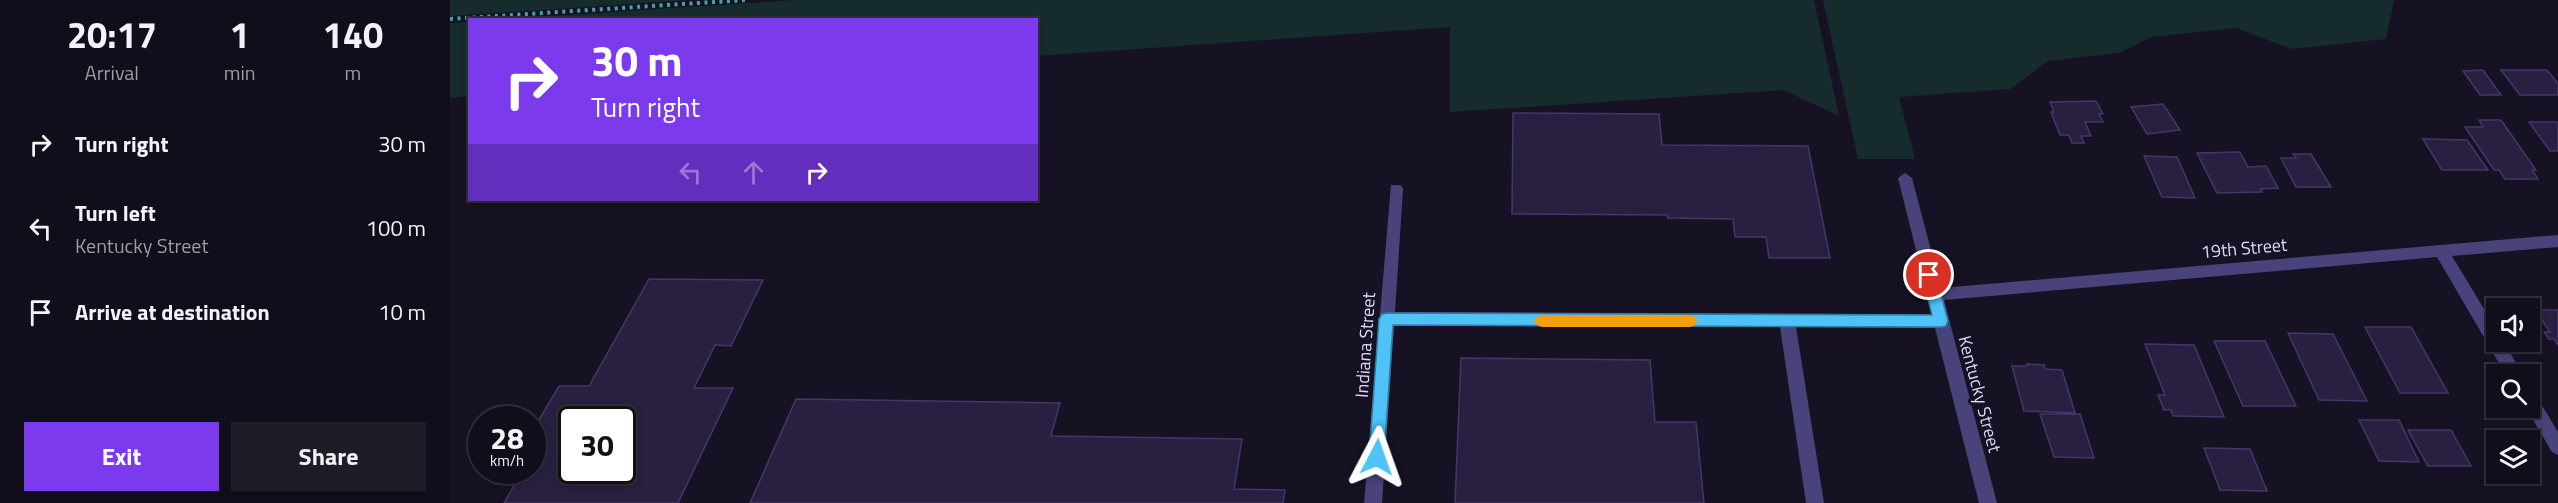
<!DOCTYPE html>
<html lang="en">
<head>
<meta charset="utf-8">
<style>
  :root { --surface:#100e1a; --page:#1e1c27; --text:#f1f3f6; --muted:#9c9ca2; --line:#302e39; --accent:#7c3aed }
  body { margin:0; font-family:"Titillium Web",sans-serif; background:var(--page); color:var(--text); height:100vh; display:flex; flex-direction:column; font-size:22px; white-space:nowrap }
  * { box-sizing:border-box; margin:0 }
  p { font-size:20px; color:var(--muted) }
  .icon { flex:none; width:33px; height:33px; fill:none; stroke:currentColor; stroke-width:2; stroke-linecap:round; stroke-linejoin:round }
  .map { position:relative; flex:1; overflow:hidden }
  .details { display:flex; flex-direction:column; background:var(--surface); width:450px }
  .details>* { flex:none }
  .top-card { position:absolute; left:18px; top:18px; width:570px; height:183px; border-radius:0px; box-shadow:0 3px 9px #0003,0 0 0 2px var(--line); background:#7c3aed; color:#fff; overflow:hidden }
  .fabs { position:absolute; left:2036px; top:298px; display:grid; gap:12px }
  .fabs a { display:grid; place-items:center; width:54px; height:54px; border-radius:0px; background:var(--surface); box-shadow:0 3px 9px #0003,0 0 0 2px var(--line); font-size:30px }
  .speed { position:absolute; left:18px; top:406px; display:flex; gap:12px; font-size:30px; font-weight:700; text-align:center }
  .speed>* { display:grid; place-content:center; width:78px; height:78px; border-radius:50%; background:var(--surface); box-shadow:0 3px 9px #0003,0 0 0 2px var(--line); line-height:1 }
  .speed small { font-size:15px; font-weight:400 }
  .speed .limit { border:3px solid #111; border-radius:9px; background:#fff; color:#111 }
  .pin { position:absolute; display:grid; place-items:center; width:51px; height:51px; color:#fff; margin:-26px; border:3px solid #fff; border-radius:50%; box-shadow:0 2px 6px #0007 }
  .me { position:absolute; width:66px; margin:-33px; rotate:4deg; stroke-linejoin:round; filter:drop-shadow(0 0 4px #0008) }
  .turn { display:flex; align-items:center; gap:21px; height:126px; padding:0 24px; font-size:27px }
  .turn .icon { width:78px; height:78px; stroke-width:2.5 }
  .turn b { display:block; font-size:42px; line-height:51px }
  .lanes { display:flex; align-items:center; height:57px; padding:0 24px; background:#0003; justify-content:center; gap:30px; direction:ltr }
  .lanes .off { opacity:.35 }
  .eta { display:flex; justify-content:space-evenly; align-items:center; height:102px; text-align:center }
  .eta b { font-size:36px; font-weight:700; line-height:42px }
  .button { display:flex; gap:12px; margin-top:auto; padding:12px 24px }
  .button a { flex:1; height:69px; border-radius:0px; background:var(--accent); color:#fff; font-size:24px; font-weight:700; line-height:69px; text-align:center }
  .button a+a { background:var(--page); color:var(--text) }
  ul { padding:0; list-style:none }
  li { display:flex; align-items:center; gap:18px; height:84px; padding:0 24px }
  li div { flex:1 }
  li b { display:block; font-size:22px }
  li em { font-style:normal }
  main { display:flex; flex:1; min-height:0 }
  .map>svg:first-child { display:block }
  .green { fill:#162b2c }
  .building { fill:#292041; stroke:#44366a; stroke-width:1.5; fill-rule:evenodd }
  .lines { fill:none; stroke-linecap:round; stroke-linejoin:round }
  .path { stroke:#40a6a7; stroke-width:4; stroke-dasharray:3 4.5; stroke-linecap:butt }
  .minor { fill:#49437b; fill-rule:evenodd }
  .route { fill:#4fc3f7; stroke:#337fa1; stroke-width:1.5 }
  .slow { fill:#f59e0b }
  .labels { text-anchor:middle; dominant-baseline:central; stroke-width:6; stroke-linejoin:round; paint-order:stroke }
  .street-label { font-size:18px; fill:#dfd9fa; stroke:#161223 }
</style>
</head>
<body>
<main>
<section class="details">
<div class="eta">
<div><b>20:17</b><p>Arrival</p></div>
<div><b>1</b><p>min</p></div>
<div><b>140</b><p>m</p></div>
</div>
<ul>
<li><svg class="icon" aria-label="right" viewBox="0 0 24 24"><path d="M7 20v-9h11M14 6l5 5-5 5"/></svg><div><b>Turn right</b></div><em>30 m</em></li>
<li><svg class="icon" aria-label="left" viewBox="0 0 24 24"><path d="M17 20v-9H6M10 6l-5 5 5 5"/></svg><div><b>Turn left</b><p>Kentucky Street</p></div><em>100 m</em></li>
<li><svg class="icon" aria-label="arrive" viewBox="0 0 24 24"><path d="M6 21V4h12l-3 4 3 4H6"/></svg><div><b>Arrive at destination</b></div><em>10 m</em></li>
</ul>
<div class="button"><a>Exit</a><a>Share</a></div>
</section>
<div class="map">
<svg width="2108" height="503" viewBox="0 0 2108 503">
  <rect width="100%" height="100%" fill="#161223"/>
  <path class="green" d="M0 0H240L0 16Z
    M345 0H1364L1389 116 1334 90 1000 112V27L587 56 586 20 54 19Z
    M1373 0H1944L1936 39 1842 49 1786 28 1701 37 1669 53 1598 61 1560 89 1449 97 1465 159H1408Z
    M19 22V96L0 98V23Z"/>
  <path class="building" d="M2033 70 2051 95H2030L2013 71Z
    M2051 70H2097L2108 84V95H2070Z
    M1646 101 1653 114H1649L1653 122H1635L1641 136H1631L1634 143H1622L1619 135H1610L1601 112H1604L1600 102Z
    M1713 104 1730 130 1697 134 1681 107Z
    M1063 113 1209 114 1212 145 1358 146 1380 258H1319L1316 237H1285L1283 219 1218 218 1217 215 1062 214Z
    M2029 120H2051L2086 170H2082L2088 179H2055L2049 170H2044L2015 127H2033Z
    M2079 122H2108V151H2100Z
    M1973 139 2017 140 2038 170H1992Z
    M1790 152 1798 167 1816 166 1828 188 1810 189 1812 192 1767 193 1747 153Z
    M1843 154H1861L1881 187H1846L1831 158H1846Z
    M1694 156 1727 157 1745 198 1712 197Z
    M199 279 313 280 281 346 265 345 244 388H283L228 503H54L65 484H45L52 471H82V432L109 386H139ZM122 420H172V471H122Z
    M2085 310H2108V345L2104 339H2099L2094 332H2100Z
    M1915 327H1961L1998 393H1950Z
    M1838 333 1883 334 1917 401 1869 400Z
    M1764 341H1815L1846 406H1793Z
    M1695 344 1744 345 1774 417 1723 416 1721 410H1714L1708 395H1715Z
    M1011 358 1200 360 1205 422H1246L1254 503H1005Z
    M1577 364 1594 365 1595 369 1612 370 1625 413 1574 411 1562 366H1577Z
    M346 399 610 403 601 436 792 439 784 489 835 490 833 503H300Z
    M1590 414H1630L1644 458 1604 457Z
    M1909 420H1949L1969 462 1929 461Z
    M1958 430H2001L2021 466H1978Z
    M1754 448 1800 449 1817 491 1770 490Z"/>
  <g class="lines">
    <path class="path" d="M0 19 295 0"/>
    <path class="minor" d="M1455 173 1462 178 1491 288 2108 235V247L2002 256 2046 329V342H2054L2073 375H2056L1987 257 1494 300 1547 503H1529L1485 328 1346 327 1374 503H1356L1330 327 944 326 932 503H914L941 185H951L953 189 945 312 1482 314 1448 178Z
      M2079 392 2085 394 2108 432V455L2102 452 2076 408H2079Z"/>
  </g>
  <path class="route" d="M1479 270 1484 271 1486 275 1498 321 1496 326 1491 327 943 325 934 457 932 462 927 464 921 462 919 457 929 319 932 314 937 313 1482 315 1472 275 1474 271Z"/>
  <path class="slow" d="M1092 315H1240L1245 317 1247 321 1245 325 1240 327H1092L1087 325 1084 321 1087 317Z"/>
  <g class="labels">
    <g class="street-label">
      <text transform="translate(1794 248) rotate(-5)">19th Street</text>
      <text transform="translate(915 345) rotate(-86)">Indiana Street</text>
      <text transform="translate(1530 394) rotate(75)">Kentucky Street</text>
    </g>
  </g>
</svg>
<div class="fabs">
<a><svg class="icon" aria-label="sound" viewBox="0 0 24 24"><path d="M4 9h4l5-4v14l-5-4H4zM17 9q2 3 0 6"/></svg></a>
<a><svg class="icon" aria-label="search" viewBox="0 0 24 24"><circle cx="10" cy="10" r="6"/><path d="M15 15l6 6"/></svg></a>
<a><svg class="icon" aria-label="layers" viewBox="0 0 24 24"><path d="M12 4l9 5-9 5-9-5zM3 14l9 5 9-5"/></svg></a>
</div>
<div class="speed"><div>28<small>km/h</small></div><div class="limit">30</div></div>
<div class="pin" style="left:1479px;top:275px;background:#d93025"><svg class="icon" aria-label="arrive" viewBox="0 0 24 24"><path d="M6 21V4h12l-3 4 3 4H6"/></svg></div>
<svg class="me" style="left:927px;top:457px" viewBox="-20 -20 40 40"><path d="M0-17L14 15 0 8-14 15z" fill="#4fc3f7" stroke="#fff" stroke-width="4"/></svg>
<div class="top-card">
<div class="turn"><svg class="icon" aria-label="right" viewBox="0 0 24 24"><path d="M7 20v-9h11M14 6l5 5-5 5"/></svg><div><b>30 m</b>Turn right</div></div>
<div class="lanes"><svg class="icon off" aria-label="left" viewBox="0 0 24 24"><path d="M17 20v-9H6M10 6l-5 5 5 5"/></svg><svg class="icon off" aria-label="ahead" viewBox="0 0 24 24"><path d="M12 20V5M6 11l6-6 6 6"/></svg><svg class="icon" aria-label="right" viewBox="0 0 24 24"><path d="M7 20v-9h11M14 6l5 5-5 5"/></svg></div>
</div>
</div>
</main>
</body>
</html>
